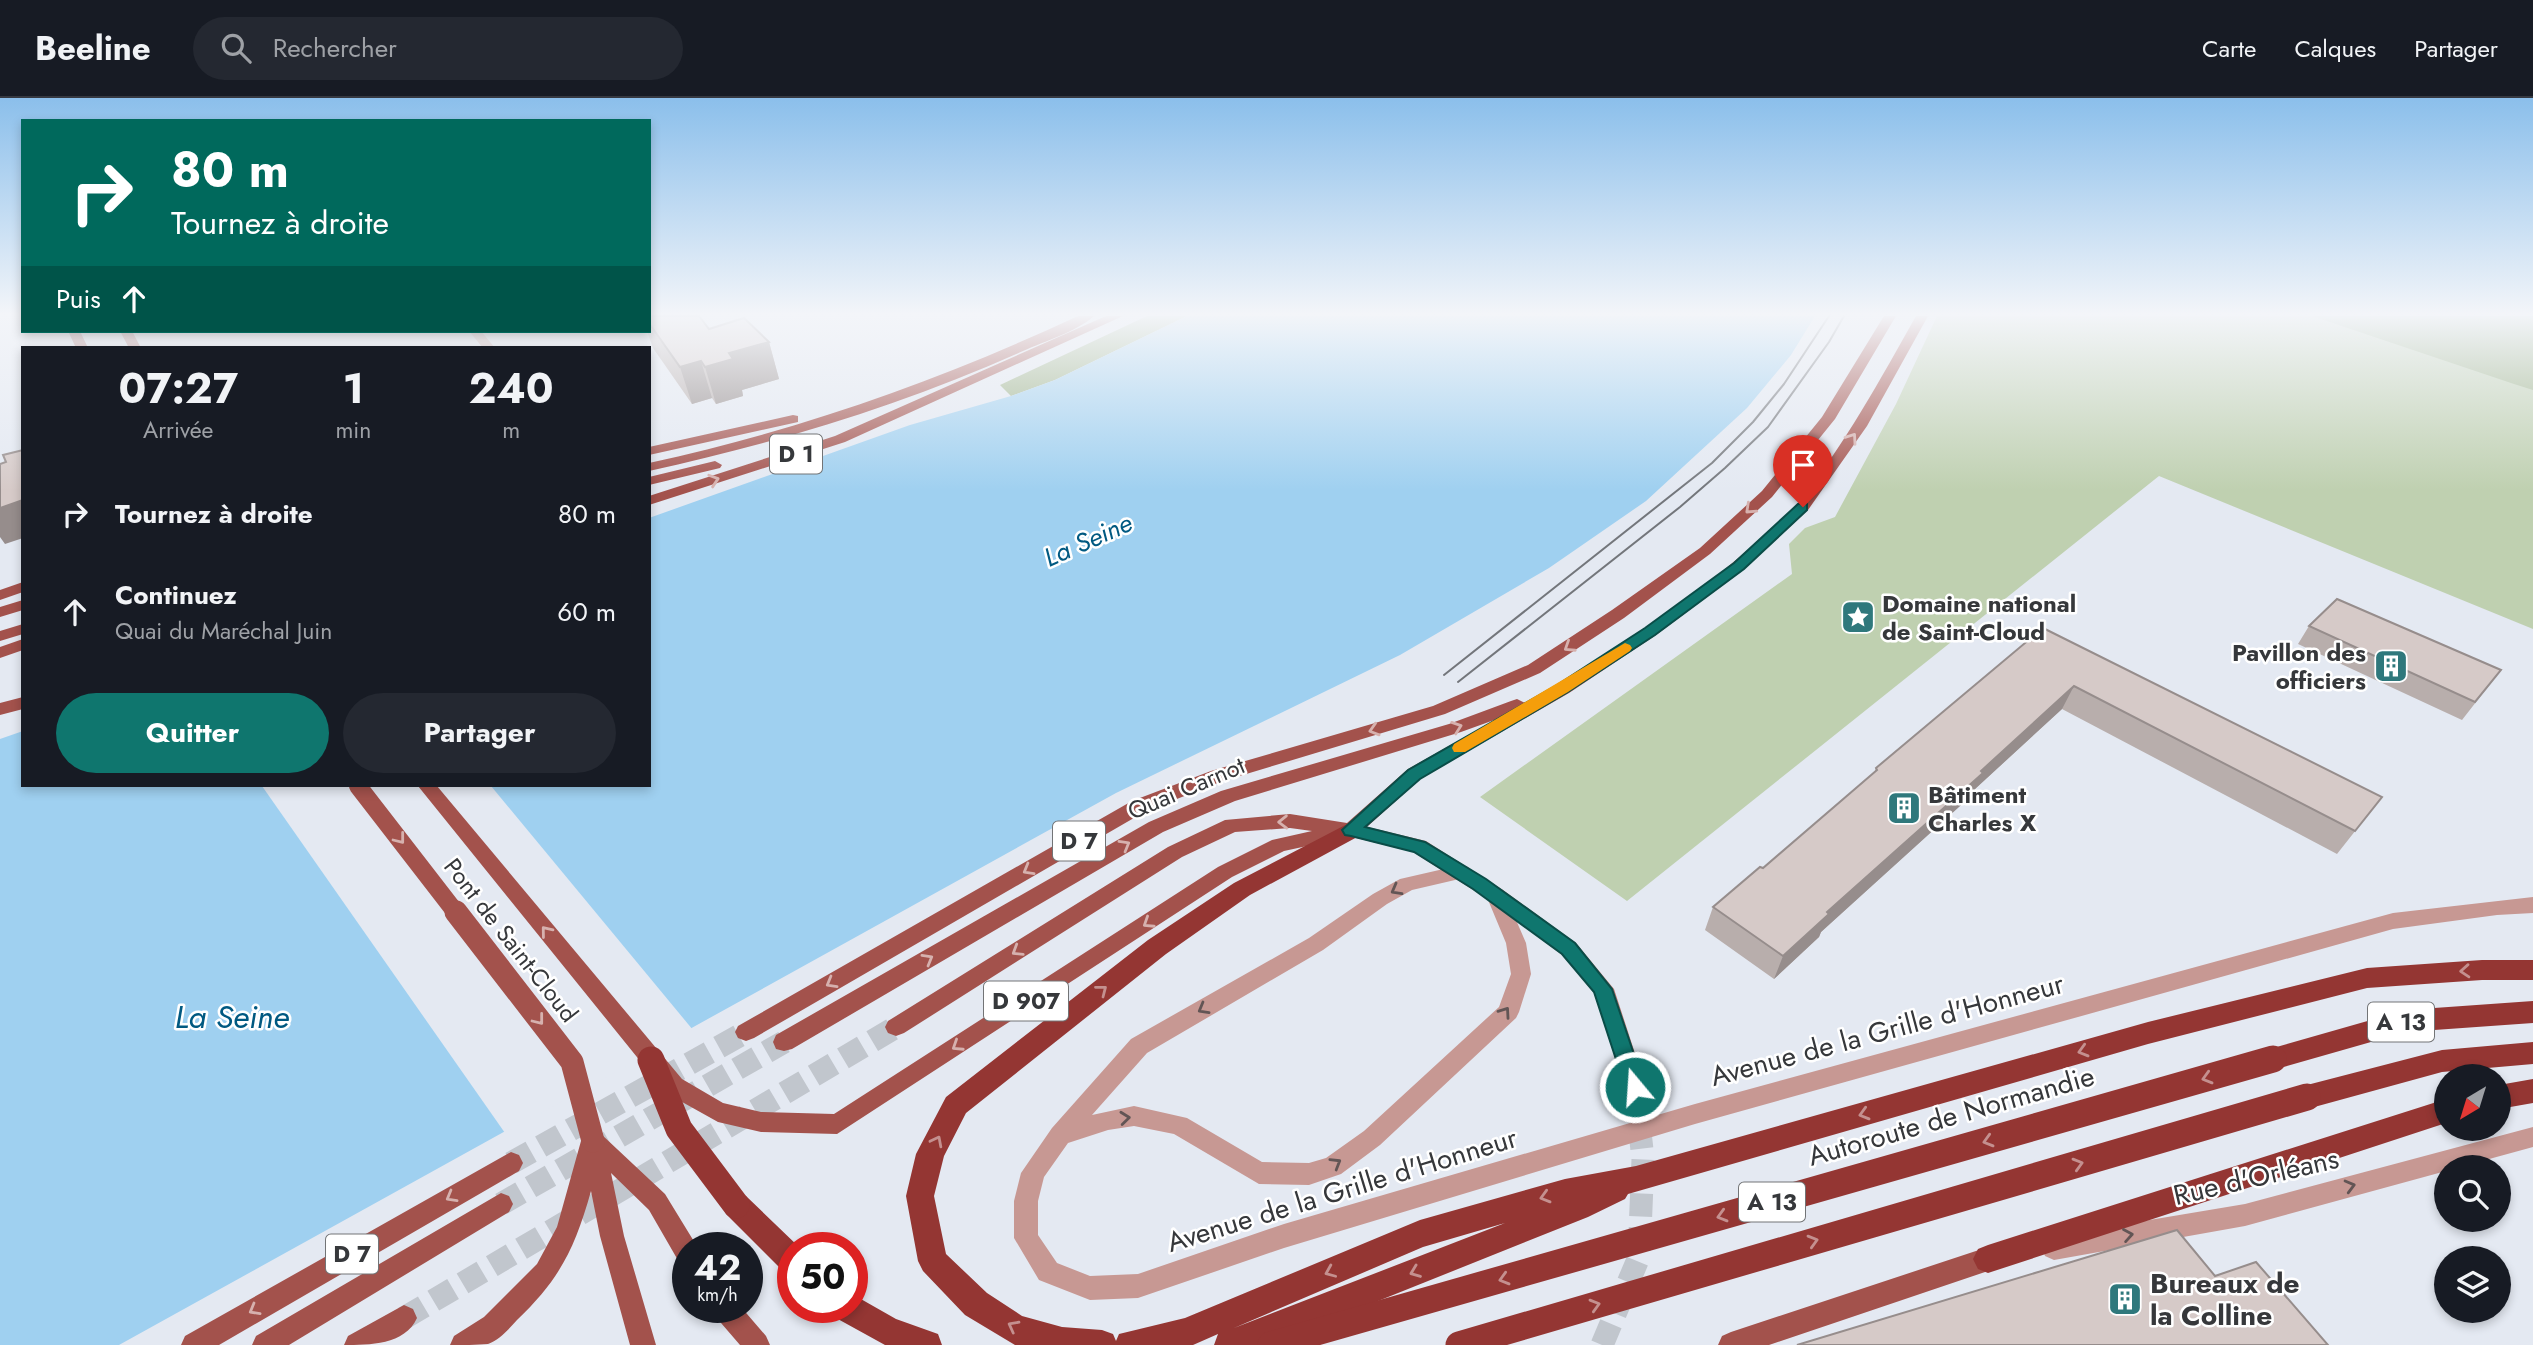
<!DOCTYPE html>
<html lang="fr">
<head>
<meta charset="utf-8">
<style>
  :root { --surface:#171b24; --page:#242831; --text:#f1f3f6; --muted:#9ea1a6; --line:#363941; --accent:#0f766e }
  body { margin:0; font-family:Jost,sans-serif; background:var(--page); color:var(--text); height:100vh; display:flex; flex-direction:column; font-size:26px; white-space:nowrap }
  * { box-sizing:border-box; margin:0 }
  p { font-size:23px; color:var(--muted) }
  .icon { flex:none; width:38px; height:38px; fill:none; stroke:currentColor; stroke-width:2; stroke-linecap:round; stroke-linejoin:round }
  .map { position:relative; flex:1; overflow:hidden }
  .details { position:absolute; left:21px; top:248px; width:630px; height:441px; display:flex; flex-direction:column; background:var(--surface); border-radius:0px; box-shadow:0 4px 10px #0003 }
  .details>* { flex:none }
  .guide { position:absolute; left:21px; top:21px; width:630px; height:214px; border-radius:0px; box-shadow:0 4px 10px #0003; background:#00695c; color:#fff; overflow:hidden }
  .needle { width:46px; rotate:218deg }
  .controls { position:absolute; left:2434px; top:966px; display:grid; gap:14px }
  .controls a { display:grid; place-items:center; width:77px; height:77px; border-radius:50%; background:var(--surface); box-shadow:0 4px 10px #0003; font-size:35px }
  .speed { position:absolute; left:672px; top:1134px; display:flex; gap:14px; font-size:35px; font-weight:700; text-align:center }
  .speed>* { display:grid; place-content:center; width:91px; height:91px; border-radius:50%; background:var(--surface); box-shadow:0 4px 10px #0003; line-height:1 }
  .speed small { font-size:18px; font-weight:400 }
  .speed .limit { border:10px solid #d22; background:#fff; color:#111 }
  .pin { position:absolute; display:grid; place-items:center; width:60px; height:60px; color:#fff; margin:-72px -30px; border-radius:50% 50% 50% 0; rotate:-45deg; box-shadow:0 0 7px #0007 }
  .pin .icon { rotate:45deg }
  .me { position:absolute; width:77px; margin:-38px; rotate:342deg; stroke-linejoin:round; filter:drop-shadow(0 0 5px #0008) }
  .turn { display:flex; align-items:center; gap:24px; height:147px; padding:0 35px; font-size:32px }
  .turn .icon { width:91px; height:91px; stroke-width:2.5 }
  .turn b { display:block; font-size:49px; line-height:60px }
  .then { display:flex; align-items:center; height:66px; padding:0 35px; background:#0003; gap:14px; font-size:26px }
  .eta { display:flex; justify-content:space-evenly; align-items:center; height:119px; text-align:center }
  .eta b { font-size:42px; font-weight:700; line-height:49px }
  .action { display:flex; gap:14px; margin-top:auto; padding:14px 35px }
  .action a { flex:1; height:80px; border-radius:42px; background:var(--accent); color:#fff; font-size:28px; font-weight:700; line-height:80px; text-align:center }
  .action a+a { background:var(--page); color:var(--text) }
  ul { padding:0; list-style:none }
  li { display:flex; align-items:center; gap:21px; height:98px; padding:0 35px }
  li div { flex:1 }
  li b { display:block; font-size:26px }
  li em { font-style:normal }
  header { display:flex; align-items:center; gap:42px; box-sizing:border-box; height:98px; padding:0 35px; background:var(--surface); border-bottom:2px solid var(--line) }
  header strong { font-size:33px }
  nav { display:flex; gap:38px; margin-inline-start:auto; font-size:24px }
  .search { width:490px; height:63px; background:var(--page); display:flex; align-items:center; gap:18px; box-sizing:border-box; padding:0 24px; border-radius:38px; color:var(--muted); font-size:26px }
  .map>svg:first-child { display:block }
  .green { fill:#bfd0b0 }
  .forest { fill:#99b083 }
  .water { fill:#9fd0f0 }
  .pier { fill:#e4e9f2 }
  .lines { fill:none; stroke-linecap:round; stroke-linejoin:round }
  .secondary-tunnel { stroke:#c1c6cd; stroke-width:23; stroke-dasharray:23 11; stroke-linecap:butt }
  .primary-tunnel { stroke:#c1c6cd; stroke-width:23; stroke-dasharray:23 11; stroke-linecap:butt }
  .street { fill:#c79893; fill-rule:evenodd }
  .secondary { fill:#b3706a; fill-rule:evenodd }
  .primary { fill:#a3524c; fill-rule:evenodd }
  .highway { fill:#943633; fill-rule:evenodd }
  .tram { stroke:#73767b; stroke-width:2 }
  .primary-bridge-far1 { stroke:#a3524c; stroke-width:18 }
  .primary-bridge { stroke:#a3524c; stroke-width:23 }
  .highway-bridge { stroke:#943633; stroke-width:27 }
  .wall { fill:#b8aeac }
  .shaded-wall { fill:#968d8c }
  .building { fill:#d6cac8; stroke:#968d8c; stroke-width:2 }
  .oneway { stroke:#d6b1ae }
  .oneway2 { stroke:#625555 }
  .oneway3 { stroke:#c4908f }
  .route { fill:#0f766e; stroke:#0a4d48; stroke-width:2 }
  .slow { fill:#f59e0b }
  .labels { text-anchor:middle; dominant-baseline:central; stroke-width:5; stroke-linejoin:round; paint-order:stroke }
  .shield { fill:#fff; stroke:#727476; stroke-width:2 }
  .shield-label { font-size:23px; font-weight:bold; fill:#36383b }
  .poi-label { font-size:24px; font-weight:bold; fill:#36383b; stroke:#fff; text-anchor:start }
  .street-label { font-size:24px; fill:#36383b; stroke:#fff }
  .water-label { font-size:26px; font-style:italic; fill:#005981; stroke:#fff }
  .near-street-label { font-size:28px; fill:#36383b; stroke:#fff }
  .near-poi-label { font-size:28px; font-weight:bold; fill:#36383b; stroke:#fff; text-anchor:start }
  .near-water-label { font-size:32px; font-style:italic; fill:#005981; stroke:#fff }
</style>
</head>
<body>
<header>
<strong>Beeline</strong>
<div class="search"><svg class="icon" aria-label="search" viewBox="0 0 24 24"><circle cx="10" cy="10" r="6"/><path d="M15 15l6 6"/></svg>Rechercher</div>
<nav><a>Carte</a><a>Calques</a><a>Partager</a></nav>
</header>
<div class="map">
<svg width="2533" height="1247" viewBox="0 0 2533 1247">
  <rect width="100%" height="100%" fill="#e4e9f2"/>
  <path class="green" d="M1937 218H2533V531L2159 378 1627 803 1480 699 1792 476 1789 446 1805 430 1835 419 1896 306Z"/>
  <path class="forest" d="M1147 218H1187L1055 282 1011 298 1000 287Z
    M2312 218H2533V292L2514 286Z"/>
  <path class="water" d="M1187 218H1815L1791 257 1747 310 1646 403 1549 470 1400 557 1116 695 119 1247H0V641L23 633V688H649V420L910 327 1011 298 1055 282Z"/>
  <path class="pier" d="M262 688H491L693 932 505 1035Z"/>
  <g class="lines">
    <path class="secondary-tunnel" d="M1602 1247 1639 1159 1643 1061 1635 989"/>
    <path class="primary-tunnel" d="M511 1065 746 934
      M501 1106 784 944
      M404 1220 896 929"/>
    <path class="street" d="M469 233H481L495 250H483Z
      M1461 767 1468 769 1471 774 1468 779 1412 792 1387 806 1323 852 1147 955 1092 1017 1134 1008 1187 1020 1262 1064 1309 1065 1326 1060 1364 1033 1499 909 1511 876 1506 845 1486 797 1489 792 1496 789 1503 792 1526 845 1531 876 1519 914 1516 920 1380 1047 1341 1076 1309 1087 1259 1086 1174 1036 1134 1028 1108 1032 1068 1045 1044 1079 1038 1103V1137L1057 1165 1090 1178 1138 1176 1284 1126 1695 1006 2393 815 2533 799V815L2497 817 2393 831 1695 1026 1284 1150 1138 1200 1090 1202 1039 1182 1014 1140V1103L1021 1075 1052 1030 1131 941 1309 840 1373 796 1400 781Z
      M2533 1029V1049L2460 1069H2446V1073L2245 1128 2054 1162 2045 1158 2042 1150 2045 1142 2054 1138 2245 1106Z"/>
    <path class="secondary" d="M1351 725 1426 743 1503 792 1576 845 1614 891 1646 989 1643 996 1635 999 1627 996 1594 895 1562 857 1489 802 1413 754 1344 737 1342 732 1344 727Z"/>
    <path class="primary" d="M1078 218H1094C1076 234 1045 243 1023 253 903 307 777 345 649 373V365C800 332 938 283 1078 218Z
      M1106 218H1123L845 344 649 407V398L835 338Z
      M1884 218H1896L1835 321 1772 399 1710 456 1624 520 1540 575 1445 616 1223 683 1146 713 754 940 746 943 738 940 735 934 738 928 1132 703 1211 673 1433 608 1528 567 1612 512 1700 450 1762 393 1822 319Z
      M1916 218H1928L1867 328 1808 412 1744 471 1656 537 1569 595 1420 681 1358 737 1284 753 1232 779 837 1036 761 1034 718 1024 666 995 418 688H437L682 981 723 1005 761 1014 834 1016 1218 769 1272 742 1312 733 1290 730 1235 734 1182 759 904 935 896 938 888 935 885 929 888 923 1168 749 1225 722 1290 716 1347 725 1408 671 1497 621 1461 634 1235 703 1163 734 792 951 784 953 776 951 773 944 776 937 1149 724 1221 693 1449 626 1511 603 1517 601 1525 605C1607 559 1691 504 1761 440 1773 428 1789 417 1799 404 1845 346 1880 282 1916 218Z
      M68 233H80L88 250H76Z
      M120 233H132L141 250H129Z
      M793 317 798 318V324L649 357V349Z
      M715 363 722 367 720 370 649 387V379Z
      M23 484V494L0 502V492Z
      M23 502V512L0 519V509Z
      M23 526V536L0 543V533Z
      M23 541V552L0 560V549Z
      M23 599V611L0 617V605Z
      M593 1033 601 1036 665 1096 698 1150H688V1168L679 1164 649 1112 611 1075 624 1138 656 1247H630L600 1138 591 1093C575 1150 560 1181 517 1222 509 1231 499 1242 488 1246 478 1247 461 1247 450 1247L454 1238 484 1219 537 1166 557 1129 581 1043 585 1036Z
      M511 1054 519 1057 523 1065 519 1073 219 1247H181L185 1238Z
      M501 1095 509 1098 513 1106 509 1114 289 1247H252L256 1238Z
      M1988 1149 1997 1153 2000 1161 1997 1169 1988 1173 1769 1247H1718L1722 1238 1731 1234Z
      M404 1207 413 1211 417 1220C405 1247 369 1247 344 1247L348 1238Z
      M711 1209H741L766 1238 770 1247H740L715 1218Z"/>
    <path class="highway" d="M1351 724 1359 726 1362 732 1359 738 1250 797 1166 856 966 1015 944 1058 934 1098 946 1156 987 1195 1022 1218 1062 1229 1102 1232 1113 1236 1116 1243 1119 1236 1185 1220 1420 1122 1565 1081 1636 1068 2148 924 2367 870 2482 862H2533V882H2482L2367 890 2148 946 1628 1096 1625 1101 1588 1119 1268 1247H1214L1218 1236 1193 1247H1015L965 1217 923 1173 918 1163 906 1098 916 1056 946 999 1148 842 1234 785ZM1505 1125 1234 1230 1423 1149Z
      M2533 903V925L2406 934 2273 972 2264 969 2260 961 2264 953 2273 950 2406 912Z
      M2533 944V966L2442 974 2307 1011 2297 1007 2294 999 2297 991 2307 987 2442 952Z
      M2533 981V1005L2499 1011V987Z
      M2446 1001V1025L1988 1175 1978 1171 1973 1161 1978 1151 1988 1147Z
      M736 1094 746 1098 800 1150H793V1177L783 1173 726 1116 722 1107 726 1098Z
      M852 1196 896 1221 938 1236 942 1247H885L836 1220 832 1209H852Z"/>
    <path class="tram" d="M1444 577 1712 365 1753 324 1784 286 1829 218
      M1458 584 1680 409 1725 370 1768 329 1829 244 1844 218"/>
    <path class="primary-bridge-far1" d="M358 688 457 816"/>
    <path class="primary-bridge" d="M456 814 572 964 593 1043"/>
    <path class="highway-bridge" d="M651 962 679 1031 736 1107
      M1271 1247 2273 961
      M1459 1247 2307 999"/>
  </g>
  <path class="wall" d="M649 218 769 244 779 281 742 292 743 298 716 306 712 300 692 306 653 250 647 233H649Z
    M2309 528 2501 572 2462 622 2298 546Z
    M2043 530 2382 699 2337 756 2062 611 1975 691 1971 698 1821 834 1819 839 1774 881 1705 832 1713 809 1763 770 1874 675 1876 670Z"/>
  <path class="shaded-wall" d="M769 244 779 281 742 292 743 298 716 306 705 269 729 255Z
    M701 263 712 300 692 306 680 269Z
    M23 402V440L5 446 0 439V410Z
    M2074 588 2062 611 1975 691 1971 698 1821 834 1819 839 1774 881 1783 858 1827 814Z"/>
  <path class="building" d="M649 218H699L709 231 744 220 769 244 729 255 733 261 705 269 701 263 680 269 649 225Z
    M23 352V402L0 410V366L6 364 3 357Z
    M2337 501 2501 572 2475 604 2309 528Z
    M2043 530 2382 699 2355 733 2074 588 1981 673 1983 675 1827 814 1829 816 1783 858 1713 809 1760 769 1763 770 1877 672 1876 670Z
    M2177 1132 2215 1178 2256 1164 2328 1247H1797Z"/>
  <defs><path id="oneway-chevron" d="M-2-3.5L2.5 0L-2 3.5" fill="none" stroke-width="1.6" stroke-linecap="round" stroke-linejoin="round" transform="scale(1.75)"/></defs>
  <g class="oneway">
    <use href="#oneway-chevron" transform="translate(1852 340) rotate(-55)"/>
    <use href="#oneway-chevron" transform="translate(714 382) rotate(-18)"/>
    <use href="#oneway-chevron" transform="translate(1750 411) rotate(137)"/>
    <use href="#oneway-chevron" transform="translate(1569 549) rotate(147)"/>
    <use href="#oneway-chevron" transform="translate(1457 629) rotate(-19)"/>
    <use href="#oneway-chevron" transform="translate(1374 632) rotate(163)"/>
    <use href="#oneway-chevron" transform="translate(1283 724) rotate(179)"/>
    <use href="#oneway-chevron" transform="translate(400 741) rotate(52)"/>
    <use href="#oneway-chevron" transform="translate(1125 747) rotate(-30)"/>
    <use href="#oneway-chevron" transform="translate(1028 772) rotate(150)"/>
    <use href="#oneway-chevron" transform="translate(1148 825) rotate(147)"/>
    <use href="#oneway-chevron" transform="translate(546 833) rotate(-129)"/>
    <use href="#oneway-chevron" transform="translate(1017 853) rotate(148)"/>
    <use href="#oneway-chevron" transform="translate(928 861) rotate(-30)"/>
    <use href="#oneway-chevron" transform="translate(831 885) rotate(150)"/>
    <use href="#oneway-chevron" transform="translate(539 922) rotate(52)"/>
    <use href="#oneway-chevron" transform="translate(957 948) rotate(147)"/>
    <use href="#oneway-chevron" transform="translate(451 1099) rotate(150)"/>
    <use href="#oneway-chevron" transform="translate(254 1212) rotate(150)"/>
  </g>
  <g class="oneway2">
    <use href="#oneway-chevron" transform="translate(1396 792) rotate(151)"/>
    <use href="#oneway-chevron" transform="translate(1203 911) rotate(150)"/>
    <use href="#oneway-chevron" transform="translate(1505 914) rotate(-55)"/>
    <use href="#oneway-chevron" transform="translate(1125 1020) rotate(-6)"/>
    <use href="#oneway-chevron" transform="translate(1336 1065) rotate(-31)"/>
    <use href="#oneway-chevron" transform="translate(2350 1088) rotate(-15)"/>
    <use href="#oneway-chevron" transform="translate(2128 1137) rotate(-10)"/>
  </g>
  <g class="oneway3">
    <use href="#oneway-chevron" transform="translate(2465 873) rotate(176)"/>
    <use href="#oneway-chevron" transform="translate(1102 892) rotate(-38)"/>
    <use href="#oneway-chevron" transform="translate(2083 953) rotate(164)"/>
    <use href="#oneway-chevron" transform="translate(2207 980) rotate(164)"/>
    <use href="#oneway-chevron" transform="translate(1864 1016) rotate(164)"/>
    <use href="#oneway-chevron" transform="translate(937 1043) rotate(-63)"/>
    <use href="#oneway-chevron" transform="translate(1988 1043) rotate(164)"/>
    <use href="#oneway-chevron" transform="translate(2078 1066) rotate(-16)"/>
    <use href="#oneway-chevron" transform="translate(1545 1099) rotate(164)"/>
    <use href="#oneway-chevron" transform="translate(1722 1118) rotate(164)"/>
    <use href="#oneway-chevron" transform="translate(1813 1143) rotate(-16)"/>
    <use href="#oneway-chevron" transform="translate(1330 1174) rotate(157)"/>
    <use href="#oneway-chevron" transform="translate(1415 1174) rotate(159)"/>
    <use href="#oneway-chevron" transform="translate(1504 1181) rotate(164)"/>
    <use href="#oneway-chevron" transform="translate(1595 1207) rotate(-16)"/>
    <use href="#oneway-chevron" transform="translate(1013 1228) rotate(-152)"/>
  </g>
  <linearGradient id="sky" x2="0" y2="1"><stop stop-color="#8bbfeb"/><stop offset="0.55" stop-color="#f3f5f9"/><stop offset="1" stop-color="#f3f5f9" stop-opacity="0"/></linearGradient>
  <rect width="2533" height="393" fill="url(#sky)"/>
  <path class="route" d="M1803 405 1807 406V412L1744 471 1655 537 1568 594 1420 681 1365 729 1425 744 1486 781 1575 845 1612 891 1645 989 1642 996 1635 998 1628 996 1625 989 1594 894 1562 856 1473 791 1414 754 1351 738 1345 737 1342 732 1408 672 1557 587 1645 530 1734 465 1798 406Z"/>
  <path class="slow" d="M1625 545 1630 547 1632 550 1630 553 1568 594 1465 654H1454L1452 650 1454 646Z"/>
  <defs>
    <g id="sight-square" transform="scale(1.75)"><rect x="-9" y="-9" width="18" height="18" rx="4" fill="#2f787c" stroke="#fff"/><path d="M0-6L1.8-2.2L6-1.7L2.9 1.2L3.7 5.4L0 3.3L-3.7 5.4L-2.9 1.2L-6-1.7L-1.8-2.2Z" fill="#fff"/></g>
    <g id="building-square" transform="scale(1.75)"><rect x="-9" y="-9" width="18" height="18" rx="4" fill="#2f787c" stroke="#fff"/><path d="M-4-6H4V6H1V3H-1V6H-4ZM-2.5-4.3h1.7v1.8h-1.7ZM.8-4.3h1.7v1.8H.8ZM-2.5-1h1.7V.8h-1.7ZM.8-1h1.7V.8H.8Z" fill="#fff"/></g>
  </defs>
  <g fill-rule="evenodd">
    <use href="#sight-square" x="1858" y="519"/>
    <use href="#building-square" x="2391" y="568"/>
    <use href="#building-square" x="1904" y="710"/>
    <use href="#building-square" x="2125" y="1201"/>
  </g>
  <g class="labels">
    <g class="shield">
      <rect x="770" y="336.5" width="52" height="39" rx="5"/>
      <rect x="1053" y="723.5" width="52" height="39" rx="5"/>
      <rect x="984" y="883.5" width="84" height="39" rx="5"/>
      <rect x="2368" y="904.5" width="66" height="39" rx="5"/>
      <rect x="1739" y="1084.5" width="66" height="39" rx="5"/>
      <rect x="326" y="1136.5" width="52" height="39" rx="5"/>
    </g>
    <g class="shield-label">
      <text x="796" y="356">D 1</text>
      <text x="1079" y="743">D 7</text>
      <text x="1026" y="903">D 907</text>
      <text x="2401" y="924">A 13</text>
      <text x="1772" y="1104">A 13</text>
      <text x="352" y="1156">D 7</text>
    </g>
    <g class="poi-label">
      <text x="1882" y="505">Domaine national<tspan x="1882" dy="28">de Saint-Cloud</tspan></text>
      <text x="2366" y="554" text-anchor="end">Pavillon des<tspan x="2366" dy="28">officiers</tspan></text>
      <text x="1928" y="696">Bâtiment<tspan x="1928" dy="28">Charles X</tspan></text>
    </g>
    <g class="street-label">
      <text transform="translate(1186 690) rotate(-23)">Quai Carnot</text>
      <text transform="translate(511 842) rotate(52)">Pont de Saint-Cloud</text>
    </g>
    <g class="water-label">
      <text transform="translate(1088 442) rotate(-24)">La Seine</text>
    </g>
    <g class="near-street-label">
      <text transform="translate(1887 932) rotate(-15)">Avenue de la Grille d'Honneur</text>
      <text transform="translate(1951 1018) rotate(-16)">Autoroute de Normandie</text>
      <text transform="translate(2256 1079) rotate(-13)">Rue d'Orléans</text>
      <text transform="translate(1342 1092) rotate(-17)">Avenue de la Grille d'Honneur</text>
    </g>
    <g class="near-poi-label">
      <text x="2150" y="1185">Bureaux de<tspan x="2150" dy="32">la Colline</tspan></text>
    </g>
    <g class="near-water-label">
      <text x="232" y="919">La Seine</text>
    </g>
  </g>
</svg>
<div class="controls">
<a><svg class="needle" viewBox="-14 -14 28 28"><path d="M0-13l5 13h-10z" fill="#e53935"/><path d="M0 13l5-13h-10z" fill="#9ea1a6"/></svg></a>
<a><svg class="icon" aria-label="search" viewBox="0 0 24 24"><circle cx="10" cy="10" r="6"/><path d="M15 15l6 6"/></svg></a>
<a><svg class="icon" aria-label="layers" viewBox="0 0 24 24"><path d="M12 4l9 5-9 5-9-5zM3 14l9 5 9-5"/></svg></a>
</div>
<div class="speed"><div>42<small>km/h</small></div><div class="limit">50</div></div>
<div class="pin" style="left:1803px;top:409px;background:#d93025"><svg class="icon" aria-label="arrive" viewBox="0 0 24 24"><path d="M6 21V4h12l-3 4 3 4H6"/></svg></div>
<svg class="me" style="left:1635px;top:989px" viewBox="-20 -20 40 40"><circle r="17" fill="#0f766e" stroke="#fff" stroke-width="3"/><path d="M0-11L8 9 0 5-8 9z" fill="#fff"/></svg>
<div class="guide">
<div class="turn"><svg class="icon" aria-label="right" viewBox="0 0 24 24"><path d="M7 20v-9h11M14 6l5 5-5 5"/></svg><div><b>80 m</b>Tournez à droite</div></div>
<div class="then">Puis<svg class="icon" aria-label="ahead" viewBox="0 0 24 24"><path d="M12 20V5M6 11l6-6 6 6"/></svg></div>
</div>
<section class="details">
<div class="eta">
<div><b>07:27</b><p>Arrivée</p></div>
<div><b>1</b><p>min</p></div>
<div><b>240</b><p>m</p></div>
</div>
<ul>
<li><svg class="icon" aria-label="right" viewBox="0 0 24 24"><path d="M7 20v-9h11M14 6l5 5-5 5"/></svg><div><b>Tournez à droite</b></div><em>80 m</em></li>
<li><svg class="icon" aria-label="ahead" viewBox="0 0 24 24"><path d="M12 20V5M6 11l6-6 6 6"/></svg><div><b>Continuez</b><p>Quai du Maréchal Juin</p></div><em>60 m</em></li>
</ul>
<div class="action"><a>Quitter</a><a>Partager</a></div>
</section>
</div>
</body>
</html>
